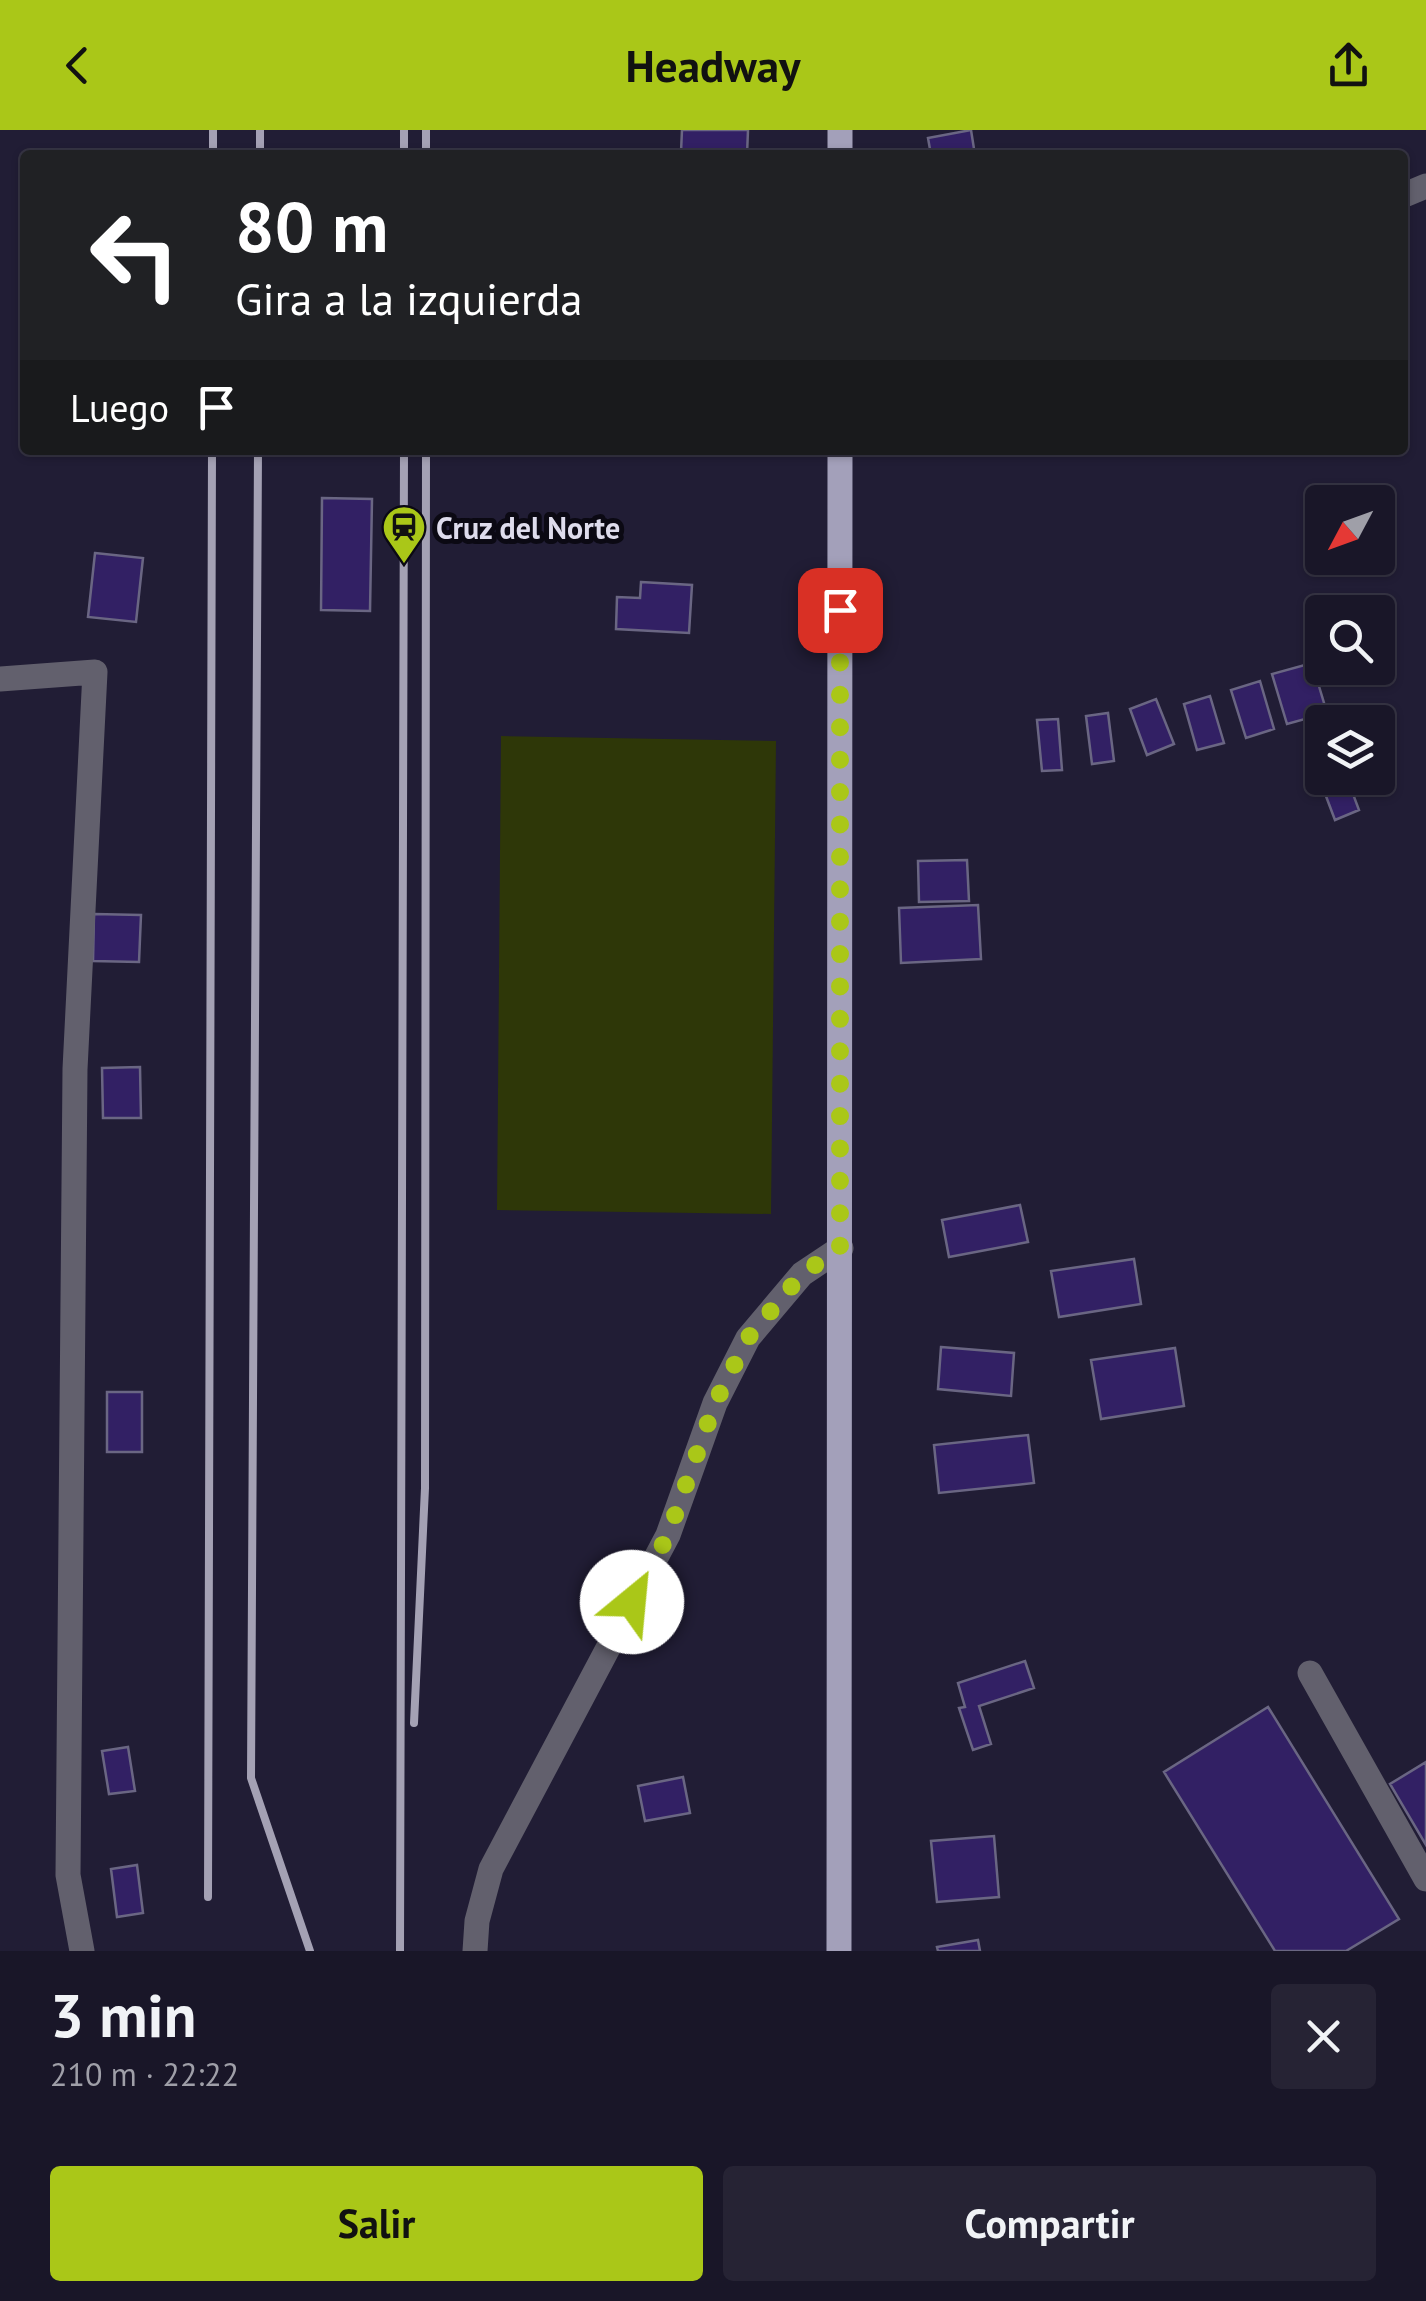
<!DOCTYPE html>
<html lang="es">
<head>
<meta charset="utf-8">
<style>
  :root { --surface:#191628; --page:#262334; --text:#f1f3f6; --muted:#9f9fa8; --line:#373545; --accent:#aac718 }
  body { margin:0; font-family:"PT Sans",sans-serif; background:var(--page); color:var(--text); height:100vh; display:flex; flex-direction:column; font-size:38px; white-space:nowrap }
  * { box-sizing:border-box; margin:0 }
  p { font-size:32px; color:var(--muted) }
  .icon { flex:none; width:55px; height:55px; fill:none; stroke:currentColor; stroke-width:2; stroke-linecap:round; stroke-linejoin:round }
  .map { position:relative; height:1821px; overflow:hidden }
  .sheet { display:flex; flex-direction:column; background:var(--surface); flex:1 }
  .sheet>* { flex:none }
  .guide { position:absolute; left:20px; top:20px; width:1388px; height:305px; border-radius:10px; box-shadow:0 2px 8px #0004,0 0 0 2px var(--line); background:#202124; color:#fff; overflow:hidden }
  .needle { width:65px; rotate:229deg }
  .fabs { position:absolute; left:1305px; top:355px; display:grid; gap:20px }
  .fabs a { display:grid; place-items:center; width:90px; height:90px; border-radius:10px; background:var(--surface); box-shadow:0 2px 8px #0004,0 0 0 2px var(--line); font-size:50px }
  .pin { position:absolute; display:grid; place-items:center; width:85px; height:85px; color:#fff; margin:-42px; border-radius:20px; box-shadow:0 5px 15px #0006 }
  .me { position:absolute; width:110px; margin:-55px; rotate:28deg; stroke-linejoin:round; filter:drop-shadow(0 0 8px #0008) }
  .turn { display:flex; align-items:center; gap:35px; height:210px; padding:0 50px; font-size:45px }
  .turn .icon { width:130px; height:130px; stroke-width:2.5 }
  .turn b { display:block; font-size:70px; line-height:85px }
  .then { display:flex; align-items:center; height:95px; padding:0 50px; background:#0003; gap:20px; font-size:38px }
  .round { display:grid; place-items:center; flex:none; width:105px; height:105px; border-radius:10px; background:var(--page) }
  .headline { display:flex; align-items:center; justify-content:space-between; height:170px; padding:0 50px }
  h1 { font-size:60px; font-weight:800; line-height:75px }
  .cta { display:flex; gap:20px; margin-top:auto; padding:20px 50px }
  .cta a { flex:1; height:115px; border-radius:10px; background:var(--accent); color:#111; font-size:40px; font-weight:800; line-height:115px; text-align:center }
  .cta a+a { background:var(--page); color:var(--text) }
  header { display:flex; justify-content:space-between; align-items:center; height:130px; padding:0 50px; background:var(--accent); color:#111; font-size:45px; font-weight:800 }
  .map>svg:first-child { display:block }
  .green { fill:#2e3708 }
  .building { fill:#322064; stroke:#6a6683; stroke-width:2.5 }
  .lines { fill:none; stroke-linecap:round; stroke-linejoin:round }
  .minor { stroke:#62606d; stroke-width:25 }
  .major { stroke:#a3a0ba; stroke-width:25 }
  .rail { stroke:#a4a1b4; stroke-width:8 }
  .route { stroke:#aac718; stroke-width:18; stroke-dasharray:0 32.4 }
  .labels { text-anchor:middle; dominant-baseline:central; stroke-width:10; stroke-linejoin:round; paint-order:stroke }
  .poi-label { font-size:30px; font-weight:bold; fill:#dedcec; stroke:#0b0913; text-anchor:start }
</style>
</head>
<body>
<header><svg class="icon" aria-label="back" viewBox="0 0 24 24"><path d="M15 5l-7 7 7 7"/></svg>Headway<svg class="icon" aria-label="share" viewBox="0 0 24 24"><path d="M12 15V3M7 8l5-5 5 5M5 13v7h14v-7"/></svg></header>
<div class="map">
<svg width="1426" height="1821" viewBox="0 0 1426 1821">
  <rect width="100%" height="100%" fill="#211d35"/>
  <path class="green" d="M501 606 776 611 771 1084 497 1080Z"/>
  <path class="building" d="M682 0H748L747 25 681 22Z
    M971 0 975 25H931L928 8Z
    M322 368 372 369 370 481 321 480Z
    M95 423 143 428 136 492 88 487Z
    M641 452 692 455 689 503 616 499 617 467 640 468Z
    M1312 533 1327 583 1287 594 1272 544Z
    M1260 551 1274 599 1246 608 1231 560Z
    M1210 566 1224 613 1197 620 1184 574Z
    M1156 569 1174 614 1147 625 1130 579Z
    M1108 583 1114 631 1092 634 1086 586Z
    M1058 589 1062 640 1042 641 1037 590Z
    M1322 644V648H1347L1359 680 1335 690 1318 645Z
    M967 730 969 771 919 772 918 731Z
    M978 775 981 829 901 833 899 778Z
    M94 784 141 785 139 832 93 831Z
    M140 937 141 988H103L102 938Z
    M1020 1075 1028 1112 949 1127 942 1090Z
    M1134 1129 1141 1174 1059 1187 1051 1141Z
    M941 1217 1014 1223 1011 1266 938 1259Z
    M1175 1218 1184 1276 1101 1289 1091 1230Z
    M107 1262H142V1322H107Z
    M1028 1305 1034 1353 939 1363 934 1315Z
    M1025 1531 1034 1558 979 1576 991 1614 973 1620 959 1578 965 1577 958 1553Z
    M1268 1577 1399 1789 1346 1821H1275L1164 1642Z
    M128 1617 135 1661 109 1664 102 1621Z
    M1426 1632V1715L1390 1654Z
    M683 1647 690 1683 645 1691 638 1656Z
    M994 1706 999 1767 937 1772 931 1711Z
    M137 1735 143 1783 117 1787 111 1739Z
    M978 1810 980 1821H938L937 1817Z"/>
  <g class="lines">
    <path class="minor" d="M1402 66 1426 56
      M0 549 95 542 75 939 68 1745 82 1821
      M1310 1543 1426 1749
      M475 1821 477 1791 491 1739 668 1405 715 1273 748 1208 802 1144 841 1118"/>
    <path class="major" d="M840 0V25
      M839 1821 840 320"/>
    <path class="rail" d="M213 25V0
      M260 25V0
      M404 25V0
      M426 25V0
      M258 320 251 1648 310 1821
      M414 1593 425 1358 426 320
      M208 1767 212 320
      M400 1821 404 320"/>
  </g>
  <g class="lines">
    <path class="route" d="M632 1472 668 1405 715 1273 748 1208 802 1144 840 1118V480"/>
  </g>
  <defs>
    <g id="station-pin" transform="scale(2.25)"><path d="M0 17L-7.5 6A9.5 9.5 0 1 1 7.5 6Z" fill="#aac718" stroke="#0b0913"/><path d="M-3-6H3Q5-6 5-4V2Q5 4 3 4L4.5 6H3L1.5 4h-3L-3 6H-4.5L-3 4Q-5 4-5 2V-4Q-5-6-3-6ZM-3.5-4v3h7v-3ZM-3.5 1v1.5H-2V1ZM2 1v1.5H3.5V1Z" fill="#111"/></g>
  </defs>
  <g fill-rule="evenodd">
    <use href="#station-pin" x="404" y="397"/>
  </g>
  <g class="labels">
    <g class="poi-label">
      <text x="436" y="397">Cruz del Norte</text>
    </g>
  </g>
</svg>
<div class="fabs">
<a><svg class="needle" viewBox="-14 -14 28 28"><path d="M0-13l5 13h-10z" fill="#e53935"/><path d="M0 13l5-13h-10z" fill="#9f9fa8"/></svg></a>
<a><svg class="icon" aria-label="search" viewBox="0 0 24 24"><circle cx="10" cy="10" r="6"/><path d="M15 15l6 6"/></svg></a>
<a><svg class="icon" aria-label="layers" viewBox="0 0 24 24"><path d="M12 4l9 5-9 5-9-5zM3 14l9 5 9-5"/></svg></a>
</div>
<div class="pin" style="left:840px;top:480px;background:#d93025"><svg class="icon" aria-label="arrive" viewBox="0 0 24 24"><path d="M6 21V4h12l-3 4 3 4H6"/></svg></div>
<svg class="me" style="left:632px;top:1472px" viewBox="-20 -20 40 40"><circle r="19" fill="#fff"/><path d="M0-13L10 11 0 6-10 11z" fill="#aac718"/></svg>
<div class="guide">
<div class="turn"><svg class="icon" aria-label="left" viewBox="0 0 24 24"><path d="M17 20v-9H6M10 6l-5 5 5 5"/></svg><div><b>80 m</b>Gira a la izquierda</div></div>
<div class="then">Luego<svg class="icon" aria-label="arrive" viewBox="0 0 24 24"><path d="M6 21V4h12l-3 4 3 4H6"/></svg></div>
</div>
</div>
<section class="sheet">
<div class="headline"><div><h1>3 min</h1><p>210 m · 22:22</p></div><a class="round"><svg class="icon" aria-label="close" viewBox="0 0 24 24"><path d="M6 6l12 12M18 6L6 18"/></svg></a></div>
<div class="cta"><a>Salir</a><a>Compartir</a></div>
</section>
</body>
</html>
